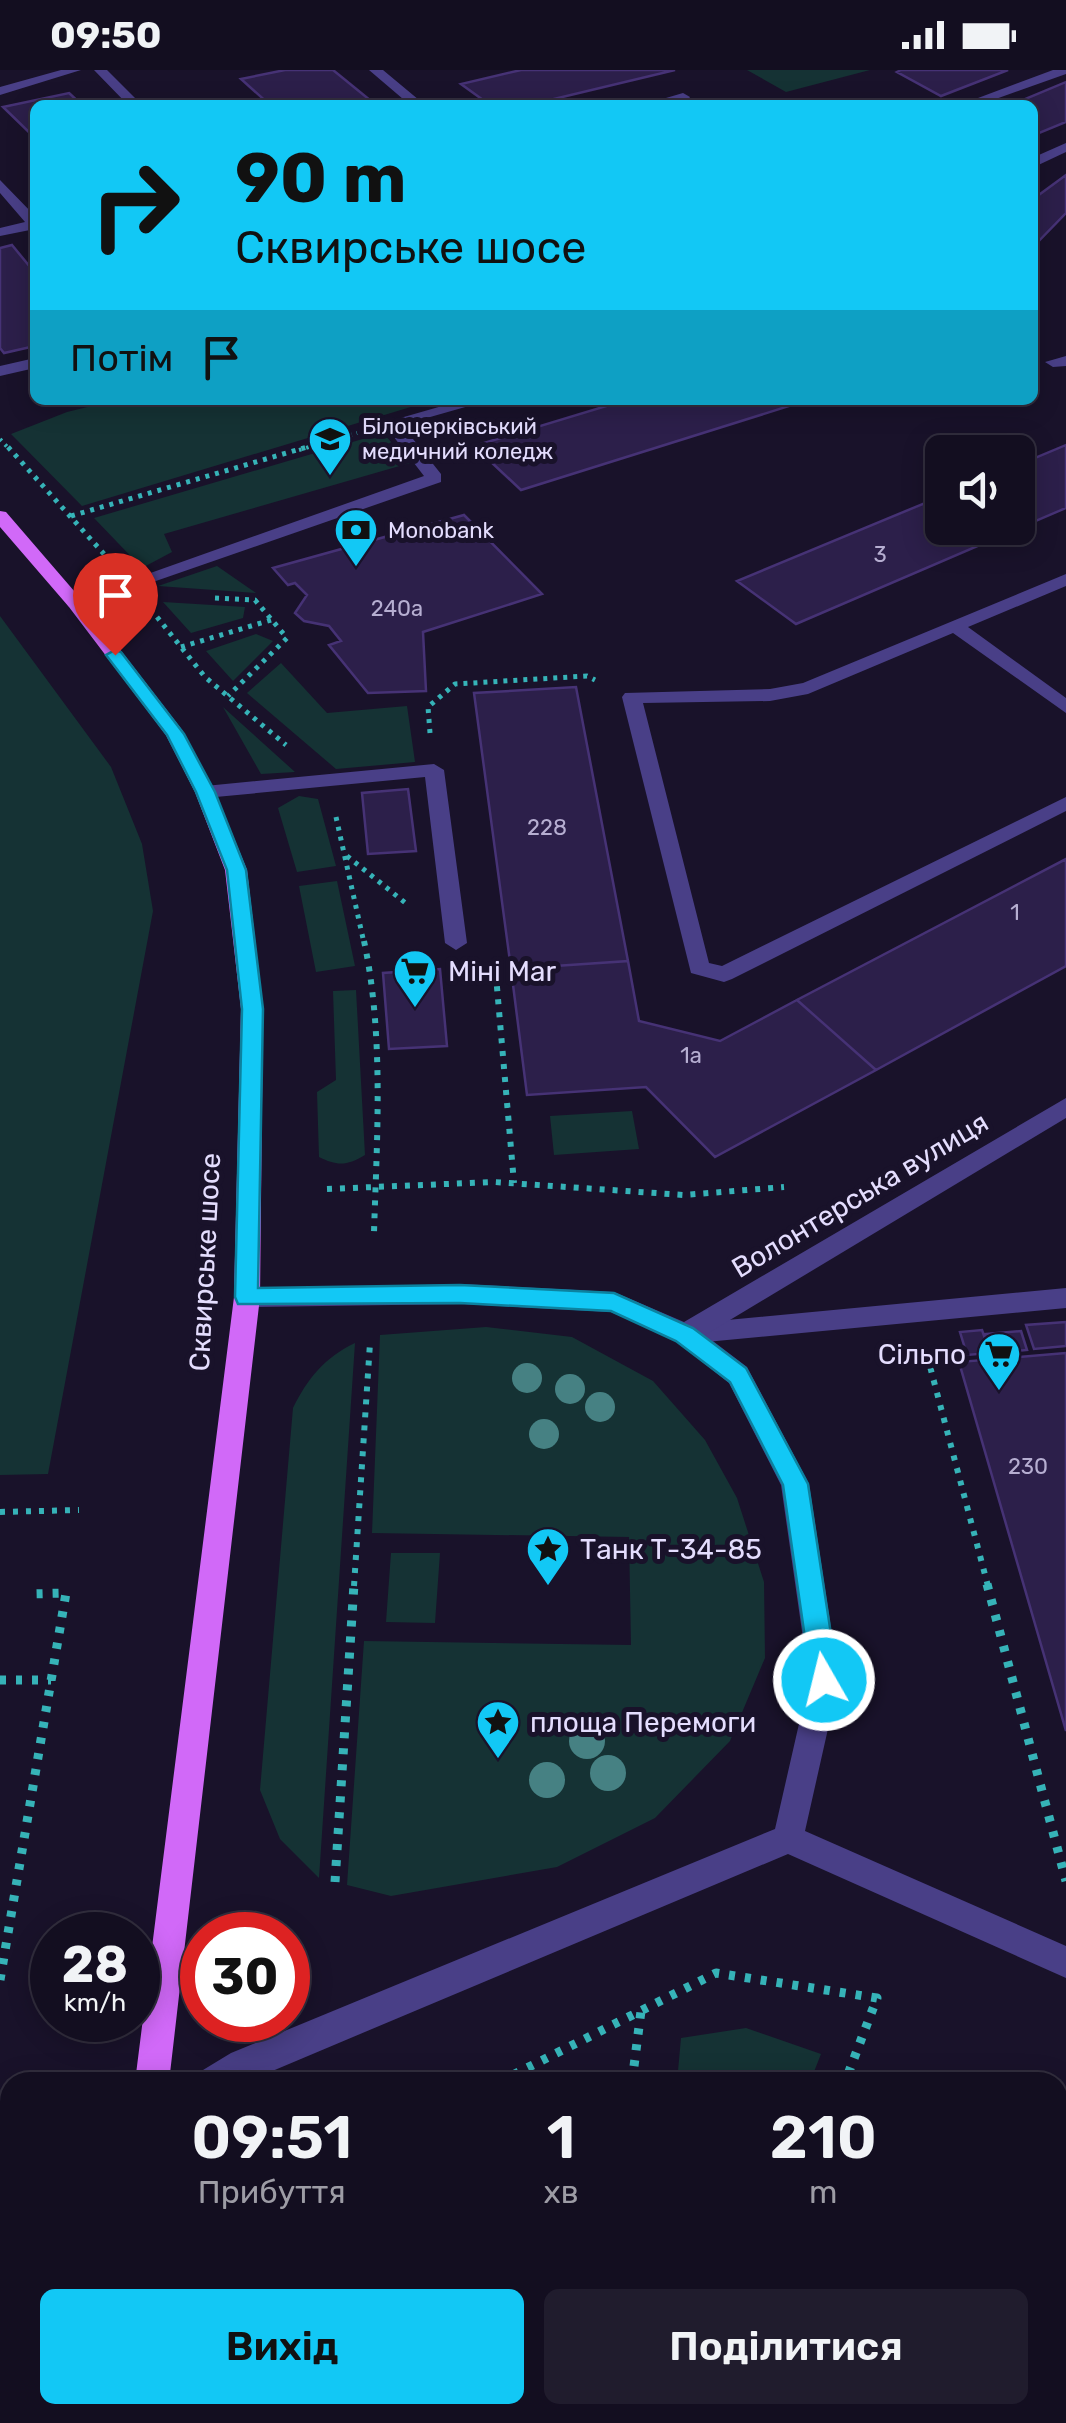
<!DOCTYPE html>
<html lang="uk">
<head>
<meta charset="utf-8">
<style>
  :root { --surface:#130e20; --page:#201c2d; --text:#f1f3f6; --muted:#9d9ca5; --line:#322e3e; --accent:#12c8f5 }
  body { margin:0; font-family:Rubik,sans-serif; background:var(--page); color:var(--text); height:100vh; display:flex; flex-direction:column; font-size:38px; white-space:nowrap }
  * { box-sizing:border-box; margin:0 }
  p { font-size:32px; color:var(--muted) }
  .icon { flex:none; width:55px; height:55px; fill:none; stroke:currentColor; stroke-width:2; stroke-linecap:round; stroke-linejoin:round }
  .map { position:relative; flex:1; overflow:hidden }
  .details { position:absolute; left:0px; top:2002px; width:1068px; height:352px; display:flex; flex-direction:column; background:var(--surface); border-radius:30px 30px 0 0; box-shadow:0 5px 25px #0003,0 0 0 2px var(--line) }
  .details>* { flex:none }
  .banner { position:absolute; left:30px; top:30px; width:1008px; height:305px; border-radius:15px; box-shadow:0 5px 25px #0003,0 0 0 2px var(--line); background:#12c8f5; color:#111; overflow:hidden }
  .controls { position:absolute; left:925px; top:365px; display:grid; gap:20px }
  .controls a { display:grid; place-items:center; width:110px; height:110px; border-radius:15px; background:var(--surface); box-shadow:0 5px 25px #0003,0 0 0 2px var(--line); font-size:50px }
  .speed { position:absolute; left:30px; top:1842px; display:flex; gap:20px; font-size:50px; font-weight:700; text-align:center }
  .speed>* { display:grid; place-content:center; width:130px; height:130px; border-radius:50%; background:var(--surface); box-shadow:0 5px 25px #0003,0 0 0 2px var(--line); line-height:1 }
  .speed small { font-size:25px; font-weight:400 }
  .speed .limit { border:15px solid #d22; background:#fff; color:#111 }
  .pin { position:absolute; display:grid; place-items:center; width:85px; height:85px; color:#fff; margin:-102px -42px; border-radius:50% 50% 50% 0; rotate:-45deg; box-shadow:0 0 10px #0007 }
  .pin .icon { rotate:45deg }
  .me { position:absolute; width:110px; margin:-55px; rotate:352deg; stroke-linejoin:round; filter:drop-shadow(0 0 8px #0008) }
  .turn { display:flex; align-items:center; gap:35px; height:210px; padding:0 40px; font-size:45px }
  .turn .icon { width:130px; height:130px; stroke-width:2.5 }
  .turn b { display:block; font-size:70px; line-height:85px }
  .then { display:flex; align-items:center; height:95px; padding:0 40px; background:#0003; gap:20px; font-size:38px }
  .eta { display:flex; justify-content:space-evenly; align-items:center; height:170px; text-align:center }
  .eta b { font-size:60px; font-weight:600; line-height:70px }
  .primary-button { display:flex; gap:20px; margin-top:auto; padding:20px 40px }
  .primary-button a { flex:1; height:115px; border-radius:15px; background:var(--accent); color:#111; font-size:40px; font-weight:600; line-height:115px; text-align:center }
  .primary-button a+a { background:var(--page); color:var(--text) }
  .status { display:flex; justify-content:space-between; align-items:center; height:70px; padding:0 50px; background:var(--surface); direction:ltr }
  .status svg { height:28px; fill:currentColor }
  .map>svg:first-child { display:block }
  .green { fill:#153234 }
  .building { fill:#2c1f4a; stroke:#463275; stroke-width:2.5 }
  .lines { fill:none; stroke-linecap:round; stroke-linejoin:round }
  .path-far3 { stroke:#36b3b8; stroke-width:4; stroke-dasharray:2.5 5; stroke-linecap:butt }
  .path-far2 { stroke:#36b3b8; stroke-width:5; stroke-dasharray:4 6; stroke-linecap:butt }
  .path-far1 { stroke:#36b3b8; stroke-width:6; stroke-dasharray:5 8; stroke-linecap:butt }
  .path { stroke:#36b3b8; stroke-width:9; stroke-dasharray:6 10; stroke-linecap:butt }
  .service { fill:#493f87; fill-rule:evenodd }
  .minor { fill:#493f87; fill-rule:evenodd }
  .primary { fill:#d169f8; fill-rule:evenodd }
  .tree { fill:#468183 }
  .route { fill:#12c8f5; stroke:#0c829f; stroke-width:2.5 }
  .labels { text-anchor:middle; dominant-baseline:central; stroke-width:10; stroke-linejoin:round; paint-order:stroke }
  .far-poi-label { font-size:22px; fill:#e4ddfe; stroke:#19122a; text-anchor:start }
  .number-label { font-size:22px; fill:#b6aed1 }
  .poi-label { font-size:28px; fill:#e4ddfe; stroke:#19122a; text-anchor:start }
  .street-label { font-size:28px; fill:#e4ddfe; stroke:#19122a }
</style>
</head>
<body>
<div class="status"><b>09:50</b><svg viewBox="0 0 49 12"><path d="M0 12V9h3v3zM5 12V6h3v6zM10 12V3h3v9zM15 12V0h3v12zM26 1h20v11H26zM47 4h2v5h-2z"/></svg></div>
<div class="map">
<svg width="1066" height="2353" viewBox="0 0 1066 2353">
  <rect width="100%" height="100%" fill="#19122a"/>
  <path class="green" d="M747 0H870L786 22Z
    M116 330H434L82 436 11 364 67 342Z
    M383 363 410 393 164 464 172 482 142 498 94 448Z
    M217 496 256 523 158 516Z
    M163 532 245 537 243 548 191 563Z
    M0 546 111 697 142 774 153 841 48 1404 0 1405Z
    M256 564 273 571 233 611 206 581Z
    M281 593 327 643 407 636 415 692 336 699 247 623Z
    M223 637 295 702 261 704Z
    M299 726 318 729 336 796 297 802 278 738Z
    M337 811 355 896 316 902 299 816Z
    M356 920 365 1085C347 1096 337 1096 319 1087L317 1022 336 1010 333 921Z
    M632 1041 639 1079 554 1085 550 1046Z
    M486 1257 572 1267 653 1311 705 1370 737 1428 764 1512 765 1588 730 1671 655 1748 557 1797 391 1826 347 1815 364 1571 631 1575 629 1467 372 1463 380 1265Z
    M355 1273 319 1808 280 1769 260 1720 293 1338C308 1308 324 1288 355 1273Z
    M391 1483H440L435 1553 386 1552Z
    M746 1958 821 1984 810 2012H677L681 1968Z"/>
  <path class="building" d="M285 0H333L376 35H270L241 9Z
    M521 0H675L529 35H490L461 14Z
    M1008 0 941 26 897 2 901 0Z
    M1066 12V52L1032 66V35H1011Z
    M69 23 82 35H35V68L3 37Z
    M1066 105V143L1032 178V130Z
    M12 175 35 203V276L4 283 0 278V178Z
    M626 330H804L805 331 521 420 474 376Z
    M1066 375V438L796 554 737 511 942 426V458H1018V395Z
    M464 445 542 524 423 562 426 621 368 623 329 575 341 571 329 556 304 551 295 543 307 525 295 513 288 515 273 498Z
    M576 617 628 891 511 899 474 623Z
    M408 719 416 781 368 784 362 723Z
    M1066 789V896L876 1000 797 930Z
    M628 891 639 951 720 971 797 930 876 1000 715 1087 646 1017 527 1025 511 899Z
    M440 899 447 976 389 979 383 903Z
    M1066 1252V1276L1034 1279 1026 1255Z
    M982 1260 990 1283 967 1285 960 1262Z
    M1021 1261 1027 1280 991 1283 985 1264Z
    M1066 1283V1661L959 1292Z
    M1058 2133 1066 2137V2278L1058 2313Z
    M1066 2278V2343L1058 2339V2313Z
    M509 2345H563L564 2353H509Z
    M697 2345H1001L994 2353H698Z"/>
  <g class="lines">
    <path class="path-far3" d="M0 369 10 380
      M299 380 357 363"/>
    <path class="path-far2" d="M8 377 104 484
      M71 446 307 377
      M215 528 255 530 287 568 228 626
      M157 547 205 607 286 675
      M181 577 271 550
      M430 663 428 637 455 614 587 606 595 610
      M336 747 364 873
      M347 786 408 835"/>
    <path class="path-far1" d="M364 871C384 964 377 1067 374 1162
      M484 896 496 906 514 1113
      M327 1119 494 1112 684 1125 784 1117
      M927 1285 988 1516
      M0 1442 79 1440
      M354 1516 370 1273"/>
    <path class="path" d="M987 1514 1066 1811
      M0 1610H51
      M335 1812 354 1514
      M0 1910 66 1523 29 1524
      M499 2012 716 1903 877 1928 845 2012
      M632 2012 641 1941
      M295 2345V2353
      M605 2345V2353"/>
    <path class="service" d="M61 0H81L0 25V17Z
      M94 0H107L142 35H128Z
      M369 0H383L425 35H410Z
      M1053 0H1066V4L979 35 962 34Z
      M683 23 690 27 688 30 642 35Z
      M1066 73V82L1032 98V88Z
      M0 110 35 146V159L0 166V158L25 152 0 123Z
      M1066 286V296L1053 297 1045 292Z
      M35 288V298L0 306V296Z
      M463 330H490L402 355 441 404V412L81 537H69L66 533 424 406 383 353Z
      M1066 504V516L968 557 1066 628V643L953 563 808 624 770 631 643 633 709 893 722 896 1066 727V741L732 909 724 912 691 903 622 627 625 623 770 619 803 613Z
      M434 694 444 700 467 873 456 880 445 873 425 707 205 728 195 722 205 716Z
      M1066 1218V1238L685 1274 676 1271 672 1264 676 1257 685 1254Z"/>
    <path class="minor" d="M1066 1028V1048L705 1265 747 1297 809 1414 839 1610 805 1761 1066 1876V1908L788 1784 246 2012H198L203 2000 231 1983 775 1759 809 1610 781 1415 729 1313 676 1271 611 1242 461 1234 247 1237 238 1234 234 1227 238 1220 461 1214 614 1222 684 1252Z"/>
    <path class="primary" d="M0 441 6 442 81 529 182 660 215 722 247 800 263 939 260 1227 169 2012H135L234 1227 241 939 225 800 195 722 166 665 69 537 0 457Z
      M94 2345H132L131 2353H93Z"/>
  </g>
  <g class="tree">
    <circle cx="527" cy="1308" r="15"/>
    <circle cx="570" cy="1319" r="15"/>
    <circle cx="600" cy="1337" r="15"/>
    <circle cx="544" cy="1364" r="15"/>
    <circle cx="587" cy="1671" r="18"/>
    <circle cx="608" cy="1703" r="18"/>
    <circle cx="547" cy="1710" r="18"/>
  </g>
  <path class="route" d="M115 580 121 582 184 664 215 722 246 800 263 939 258 1218 460 1215 614 1223 693 1258 746 1298 808 1414 838 1610 834 1619 824 1623 815 1619 811 1610 783 1415 730 1312 676 1271 611 1241 460 1233 238 1234 235 1227 242 939 227 800 196 722 167 665 106 585Z"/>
  <defs>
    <g id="university-pin" transform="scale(2.25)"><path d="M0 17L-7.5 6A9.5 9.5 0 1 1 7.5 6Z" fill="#12c8f5" stroke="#19122a"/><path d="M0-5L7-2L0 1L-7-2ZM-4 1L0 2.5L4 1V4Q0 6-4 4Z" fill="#111"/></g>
    <g id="bank-pin" transform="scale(2.25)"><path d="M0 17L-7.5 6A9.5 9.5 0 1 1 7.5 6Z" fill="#12c8f5" stroke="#19122a"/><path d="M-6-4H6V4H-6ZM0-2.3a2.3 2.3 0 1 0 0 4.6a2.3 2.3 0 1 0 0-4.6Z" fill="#111"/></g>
    <g id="supermarket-pin" transform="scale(2.25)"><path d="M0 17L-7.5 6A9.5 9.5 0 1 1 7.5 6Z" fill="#12c8f5" stroke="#19122a"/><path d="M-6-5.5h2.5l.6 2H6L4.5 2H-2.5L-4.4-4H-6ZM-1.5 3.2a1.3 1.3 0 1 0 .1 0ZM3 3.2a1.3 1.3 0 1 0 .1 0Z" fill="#111"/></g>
    <g id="sight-pin" transform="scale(2.25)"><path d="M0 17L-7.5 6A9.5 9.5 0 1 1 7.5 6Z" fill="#12c8f5" stroke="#19122a"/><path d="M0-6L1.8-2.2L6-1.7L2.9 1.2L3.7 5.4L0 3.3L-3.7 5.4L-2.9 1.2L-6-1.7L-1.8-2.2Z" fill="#111"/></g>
  </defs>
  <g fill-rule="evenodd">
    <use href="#university-pin" x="330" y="369"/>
    <use href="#bank-pin" x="356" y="460"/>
    <use href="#supermarket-pin" x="415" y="901"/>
    <use href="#supermarket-pin" x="999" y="1284"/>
    <use href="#sight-pin" x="548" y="1479"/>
    <use href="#sight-pin" x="498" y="1652"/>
  </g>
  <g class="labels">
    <g class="far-poi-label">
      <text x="362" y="356">Білоцерківський<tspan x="362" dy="25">медичний коледж</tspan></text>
      <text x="388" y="460">Monobank</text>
    </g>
    <g class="number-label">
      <text x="880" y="484">3</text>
      <text x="397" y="538">240а</text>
      <text x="547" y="757">228</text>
      <text x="1015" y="842">1</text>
      <text x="691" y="985">1а</text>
      <text x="1028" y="1396">230</text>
    </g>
    <g class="poi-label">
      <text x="448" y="901">Міні Mar</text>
      <text x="966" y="1284" text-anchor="end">Сільпо</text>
      <text x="580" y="1479">Танк Т-34-85</text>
      <text x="530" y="1652">площа Перемоги</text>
    </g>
    <g class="street-label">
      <text transform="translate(860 1125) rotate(-31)">Волонтерська вулиця</text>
      <text transform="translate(205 1192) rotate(-87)">Сквирське шосе</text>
    </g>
  </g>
</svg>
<div class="controls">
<a><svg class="icon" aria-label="sound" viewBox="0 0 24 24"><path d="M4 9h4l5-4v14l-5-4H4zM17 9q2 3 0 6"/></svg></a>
</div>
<div class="speed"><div>28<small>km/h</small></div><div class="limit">30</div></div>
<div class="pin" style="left:115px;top:585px;background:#d93025"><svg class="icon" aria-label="arrive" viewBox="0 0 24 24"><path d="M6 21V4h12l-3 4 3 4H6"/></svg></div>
<svg class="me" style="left:824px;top:1610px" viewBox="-20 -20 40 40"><circle r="17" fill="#12c8f5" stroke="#fff" stroke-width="3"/><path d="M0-11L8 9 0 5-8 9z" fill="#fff"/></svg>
<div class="banner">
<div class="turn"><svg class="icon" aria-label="right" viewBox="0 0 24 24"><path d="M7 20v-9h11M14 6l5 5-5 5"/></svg><div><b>90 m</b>Сквирське шосе</div></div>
<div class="then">Потім<svg class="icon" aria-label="arrive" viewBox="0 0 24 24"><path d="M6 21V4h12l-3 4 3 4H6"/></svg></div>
</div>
<section class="details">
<div class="eta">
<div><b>09:51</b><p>Прибуття</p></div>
<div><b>1</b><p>хв</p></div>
<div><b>210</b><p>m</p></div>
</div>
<div class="primary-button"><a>Вихід</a><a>Поділитися</a></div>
</section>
</div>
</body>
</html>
